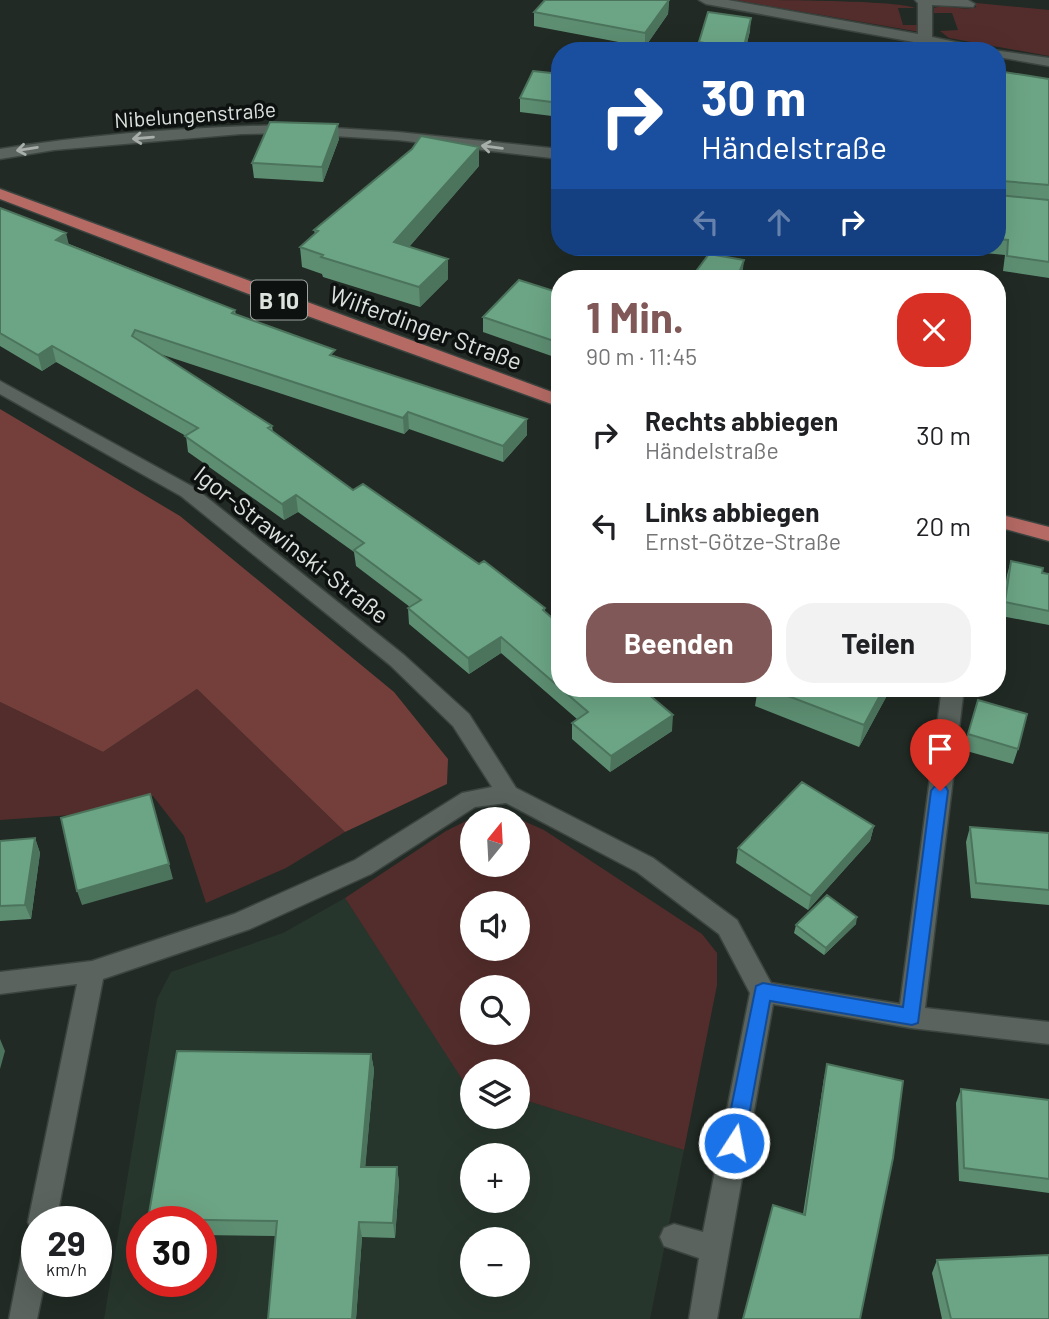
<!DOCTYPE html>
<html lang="de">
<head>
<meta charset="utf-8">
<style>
  :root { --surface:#fff; --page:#f2f2f2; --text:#202124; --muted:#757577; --accent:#805857 }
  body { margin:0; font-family:Barlow,sans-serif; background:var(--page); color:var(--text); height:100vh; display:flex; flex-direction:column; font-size:26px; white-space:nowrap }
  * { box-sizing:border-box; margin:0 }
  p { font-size:23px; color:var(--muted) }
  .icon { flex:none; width:38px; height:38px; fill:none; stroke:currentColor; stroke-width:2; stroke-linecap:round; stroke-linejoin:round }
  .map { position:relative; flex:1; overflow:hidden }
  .side { position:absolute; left:551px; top:270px; width:455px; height:427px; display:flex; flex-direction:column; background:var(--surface); border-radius:28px; box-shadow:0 7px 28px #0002 }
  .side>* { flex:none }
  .banner { position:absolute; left:551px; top:42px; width:455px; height:214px; border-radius:28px; box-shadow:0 7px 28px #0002; background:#1a4fa0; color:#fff; overflow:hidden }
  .needle { width:46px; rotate:18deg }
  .buttons { position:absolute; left:460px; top:807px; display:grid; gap:14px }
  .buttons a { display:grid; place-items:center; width:70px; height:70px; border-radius:50%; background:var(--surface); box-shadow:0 7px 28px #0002; font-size:35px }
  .speed { position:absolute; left:21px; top:1206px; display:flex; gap:14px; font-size:35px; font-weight:700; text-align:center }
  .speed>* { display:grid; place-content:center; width:91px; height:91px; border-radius:50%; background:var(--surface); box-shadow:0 7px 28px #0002; line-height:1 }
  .speed small { font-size:18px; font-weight:400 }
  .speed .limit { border:10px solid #d22; background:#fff; color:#111 }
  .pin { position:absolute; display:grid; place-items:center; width:60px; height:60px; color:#fff; margin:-72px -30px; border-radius:50% 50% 50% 0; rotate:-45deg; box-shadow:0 0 7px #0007 }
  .pin .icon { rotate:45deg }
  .me { position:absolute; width:77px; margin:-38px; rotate:11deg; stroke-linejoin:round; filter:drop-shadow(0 0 5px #0008) }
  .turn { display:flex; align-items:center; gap:24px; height:147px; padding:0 35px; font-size:32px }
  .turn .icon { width:91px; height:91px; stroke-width:2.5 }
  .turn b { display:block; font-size:49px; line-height:60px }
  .lanes { display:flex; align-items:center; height:66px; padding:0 35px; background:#0003; justify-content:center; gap:35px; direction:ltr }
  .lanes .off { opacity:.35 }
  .round { display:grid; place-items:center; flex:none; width:74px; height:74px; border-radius:28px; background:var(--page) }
  .headline { display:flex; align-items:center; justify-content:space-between; height:119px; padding:0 35px }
  h1 { font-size:42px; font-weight:700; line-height:52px; color:var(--accent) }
  .action { display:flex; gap:14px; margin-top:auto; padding:14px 35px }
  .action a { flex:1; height:80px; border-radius:28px; background:var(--accent); color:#fff; font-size:28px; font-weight:700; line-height:80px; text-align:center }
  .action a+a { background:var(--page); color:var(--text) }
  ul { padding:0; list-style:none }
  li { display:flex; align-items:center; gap:21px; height:91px; padding:0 35px }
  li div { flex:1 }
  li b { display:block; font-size:26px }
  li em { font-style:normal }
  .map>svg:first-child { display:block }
  .built { fill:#27362d; fill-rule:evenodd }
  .green { fill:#532d2b; fill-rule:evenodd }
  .forest { fill:#743e3b }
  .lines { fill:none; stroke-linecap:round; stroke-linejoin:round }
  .minor-casing { stroke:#3c4440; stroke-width:3 }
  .major-casing { stroke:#3c4440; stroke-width:3 }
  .minor { fill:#5a635d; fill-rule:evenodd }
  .major { fill:#b56a64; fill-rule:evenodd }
  .wall { fill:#5d8e72 }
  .shaded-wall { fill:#4c745d }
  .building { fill:#6ca585; stroke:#4c745d; stroke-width:2 }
  .oneway { stroke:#a8afaa }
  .route { fill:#1a73e8; stroke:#114b97; stroke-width:2 }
  .labels { text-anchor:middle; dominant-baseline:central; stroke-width:7; stroke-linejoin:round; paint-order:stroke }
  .far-street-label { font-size:21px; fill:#dce2de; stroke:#0d110f }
  .shield { fill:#0d110f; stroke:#9ea3a0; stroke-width:2 }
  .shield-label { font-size:23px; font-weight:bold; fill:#dce2de }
  .street-label { font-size:24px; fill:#dce2de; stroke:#0d110f }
</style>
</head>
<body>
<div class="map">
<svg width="1049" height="1319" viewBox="0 0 1049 1319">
  <rect width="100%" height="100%" fill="#212a24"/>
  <path class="built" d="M345 898 464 1081 472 1084V1116H518V1098L684 1150 650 1319H104L157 999 171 972 283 933ZM472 1155H518V1200H472ZM142 1222H201V1281H142ZM472 1239H518V1284H472Z"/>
  <path class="green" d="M735 0C767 0 895 0 915 8H898L903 25H921L920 32Z
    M976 3 1049 10V56L949 38 940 31 958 30 952 13H934V8C947 3 963 12 976 7Z
    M197 689 345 832 286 868 206 903 184 836 153 796 100 813 0 820V702L103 752Z
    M480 814 517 818 544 830 702 934 717 953V985L684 1150 518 1098V1071H472V1084L464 1082 345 898 446 831ZM518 819V864H472V819ZM518 903V948H472V903ZM518 987V1032H472V987Z"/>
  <path class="forest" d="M0 409 180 516 394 692 448 759 447 784 345 832 197 689 103 752 0 702Z"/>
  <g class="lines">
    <g class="minor-casing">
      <path id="minor" d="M699 0H728L918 34V3L915 0H968L975 4 973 7 932 5V37L993 50 1049 58V66L998 57V51H963L706 4Z
        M287 125 398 132 560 149V159L398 140 287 133 241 134 54 150 0 159V149C94 134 192 127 287 125Z
        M0 381 195 488 404 655 469 714 516 788 653 858 737 920 771 983 900 1004 942 688H964L925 1008 1049 1022V1044L911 1028 773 1004 717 1319H689L699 1258 664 1246 660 1237 664 1228 674 1224 703 1232 750 993 719 934 637 872 506 803 475 807 371 874 250 929 103 979 56 1222H37V1233L32 1231 28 1222 77 984 0 994V972L92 961 234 914 355 860 462 793 492 787 453 726 390 665 181 496 0 394Z
        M37 1235V1281H45L37 1319H9L23 1248 27 1238Z"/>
    </g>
    <g class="major-casing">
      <path id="major" d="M0 189 560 395V407L280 306 0 199Z
        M998 514 1049 527V541L998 527Z"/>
    </g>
    <use href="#minor" class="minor"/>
    <use href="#major" class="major"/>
  </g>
  <path class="wall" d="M669 0 668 14 645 47 534 26V12Z
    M750 31 745 51H699V42Z
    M998 71 1049 79V278L1003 271 1005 255 924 247H998Z
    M560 74V117L520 112V98Z
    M339 139 323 182 254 178 252 163Z
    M479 166 409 247 448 259V279L420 307 323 277 322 274 302 267 300 247 315 234 314 230Z
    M0 208 69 244 235 310 236 315 527 435 503 462 409 429 404 434 160 354 272 426 273 432 353 490 545 608V612L672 731 610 772 572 739V723L577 719 501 653 469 674 409 624 408 608 410 607 356 566 354 552 298 512 284 520 188 452 186 436 56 362 42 371 0 346Z
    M560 293V359L483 332V317Z
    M560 469V496L554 494V476Z
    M1011 561 1049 574V625L1001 616 1007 575Z
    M758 688H891L859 747 755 706Z
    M978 700 1018 749 1013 764 963 750Z
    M874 826 870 841 808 910 736 863 738 848Z
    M970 827 1049 833V905L971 898 966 842Z
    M35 838 40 853 31 919 0 921V841Z
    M856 924 824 955 794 933 796 925Z
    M371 1054 374 1070 365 1167H397L399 1183 395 1238 362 1237 356 1319H268L276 1236 201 1235V1222H149L148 1219Z
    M827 1064 860 1319 803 1214 824 1078Z
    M961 1089 1049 1100V1193L959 1181 956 1103Z
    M937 1260 1049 1319H942L932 1273Z"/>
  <path class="shaded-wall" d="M669 0 668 14 645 47V33Z
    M751 18 750 31 745 51H743Z
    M338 124 339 139 323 182 322 167Z
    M479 147V166L396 262 394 242Z
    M66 233 70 249 56 240Z
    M448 259V279L420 307 419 287Z
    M744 260 742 278H737Z
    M52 346 56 362 42 371 38 355Z
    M408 412 409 429 404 434 403 418Z
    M527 419V435L503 462V446Z
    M296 495 298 512 284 520 282 504Z
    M501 637V653L469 674 468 658Z
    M884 688H891L859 747 864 725Z
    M673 715 672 731 610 772 611 756Z
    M874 826 870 841 808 910 811 896Z
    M35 838 40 853 31 919 25 905Z
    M169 864 173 879 82 905 77 891Z
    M857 917 856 924 824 955 826 948Z
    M0 1039 5 1051 0 1069Z
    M371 1054 374 1070 364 1182 361 1167Z
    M397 1167 399 1183 395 1238 393 1223Z
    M359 1222 362 1237 356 1319H352Z"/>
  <path class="building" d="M545 0H669L645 33 534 12Z
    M708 12 751 18 743 50 699 42Z
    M533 71 560 74V103L520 98Z
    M998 71 1049 79V185L1002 181 999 183V195L1049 200V262L1007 256 1008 240 998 239Z
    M270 122 338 124 322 167 252 163Z
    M421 136 479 147 394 242 448 259 419 287 321 257 323 255 300 247 318 231 314 230 412 149Z
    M0 208 66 233 56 240 235 310 232 313 335 350 330 355 527 419 503 446 408 412 403 418 135 330 132 336 272 426 268 428 353 490 363 484 479 564 484 561 545 608 543 610 560 625V688H641L673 715 611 756 572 723 588 712 501 637 468 658 408 608 421 600 354 550 364 543 296 495 282 504 185 436 198 428 52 346 38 355 0 333Z
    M709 254 744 260 737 278H691Z
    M519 280 560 293V343L483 317Z
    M560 469V478L554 476Z
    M1011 561 1043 568 1042 573 1049 574V611L1005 602Z
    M767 688H884L864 725Z
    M978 700 1027 714 1018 749 968 734Z
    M802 782 874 826 811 896 738 848Z
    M150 794 169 864 77 891 61 818Z
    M970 827 1049 833V890L976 883Z
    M35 838 25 905 0 906V841Z
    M827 895 857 917 826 948 796 925Z
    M177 1051 371 1054 361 1167H397L393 1223 359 1222 352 1319H268L277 1221 148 1219Z
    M827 1064 903 1081 893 1158 860 1319H743L773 1205 805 1215Z
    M961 1089 1049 1100V1179L964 1168Z
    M1049 1255V1319H951L937 1260Z"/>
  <defs><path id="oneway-shaft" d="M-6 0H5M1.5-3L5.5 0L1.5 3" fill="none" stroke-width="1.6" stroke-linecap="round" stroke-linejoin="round" transform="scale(1.75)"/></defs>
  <g class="oneway">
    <use href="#oneway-shaft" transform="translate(143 138) rotate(175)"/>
    <use href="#oneway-shaft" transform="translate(492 147) rotate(-173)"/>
    <use href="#oneway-shaft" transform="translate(27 149) rotate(171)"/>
  </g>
  <path class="route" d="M940 785 946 787 948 791 918 1023 912 1025 770 1001 744 1143 741 1150 734 1152 727 1150 724 1143 756 986 763 983 903 1007 931 791 934 787Z"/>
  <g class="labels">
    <g class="far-street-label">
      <text transform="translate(195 114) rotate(-4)">Nibelungenstraße</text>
    </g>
    <rect class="shield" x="251" y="280.5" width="56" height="39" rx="5"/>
    <g class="shield-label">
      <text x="279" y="300">B 10</text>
    </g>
    <g class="street-label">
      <text transform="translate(426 327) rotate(20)">Wilferdinger Straße</text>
      <text transform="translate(292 544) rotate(38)">Igor-Strawinski-Straße</text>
    </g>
  </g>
</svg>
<div class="buttons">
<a><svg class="needle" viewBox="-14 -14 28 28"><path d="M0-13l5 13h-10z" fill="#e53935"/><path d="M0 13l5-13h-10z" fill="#757577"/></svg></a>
<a><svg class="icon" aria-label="sound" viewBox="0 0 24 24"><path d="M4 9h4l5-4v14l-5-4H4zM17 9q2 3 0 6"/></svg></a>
<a><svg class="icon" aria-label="search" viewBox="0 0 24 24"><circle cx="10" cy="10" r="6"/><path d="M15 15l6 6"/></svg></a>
<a><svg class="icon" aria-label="layers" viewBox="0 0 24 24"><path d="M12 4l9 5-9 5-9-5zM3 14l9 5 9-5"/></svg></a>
<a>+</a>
<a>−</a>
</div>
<div class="speed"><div>29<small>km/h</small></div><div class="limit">30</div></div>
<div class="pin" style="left:940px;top:791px;background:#d93025"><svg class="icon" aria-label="arrive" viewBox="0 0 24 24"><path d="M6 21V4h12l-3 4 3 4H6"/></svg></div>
<svg class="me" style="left:734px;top:1143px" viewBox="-20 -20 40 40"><circle r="17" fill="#1a73e8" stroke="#fff" stroke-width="3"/><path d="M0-11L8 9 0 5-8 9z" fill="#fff"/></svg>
<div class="banner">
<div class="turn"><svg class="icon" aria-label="right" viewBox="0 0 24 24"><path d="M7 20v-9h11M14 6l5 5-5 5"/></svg><div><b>30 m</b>Händelstraße</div></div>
<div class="lanes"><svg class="icon off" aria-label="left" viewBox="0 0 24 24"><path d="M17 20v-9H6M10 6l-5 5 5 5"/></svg><svg class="icon off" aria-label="ahead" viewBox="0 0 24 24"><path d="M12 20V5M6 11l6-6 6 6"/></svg><svg class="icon" aria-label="right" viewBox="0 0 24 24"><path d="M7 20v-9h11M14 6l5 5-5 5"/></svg></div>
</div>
<section class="side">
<div class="headline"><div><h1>1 Min.</h1><p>90 m · 11:45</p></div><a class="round" style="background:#d93025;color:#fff"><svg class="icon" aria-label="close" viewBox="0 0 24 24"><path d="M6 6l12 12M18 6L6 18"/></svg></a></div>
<ul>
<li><svg class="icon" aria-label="right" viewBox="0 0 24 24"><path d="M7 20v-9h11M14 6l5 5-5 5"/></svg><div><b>Rechts abbiegen</b><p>Händelstraße</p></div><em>30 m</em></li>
<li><svg class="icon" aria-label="left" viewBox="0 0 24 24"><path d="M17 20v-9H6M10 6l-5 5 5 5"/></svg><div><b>Links abbiegen</b><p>Ernst-Götze-Straße</p></div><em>20 m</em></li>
</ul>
<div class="action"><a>Beenden</a><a>Teilen</a></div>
</section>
</div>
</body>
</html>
